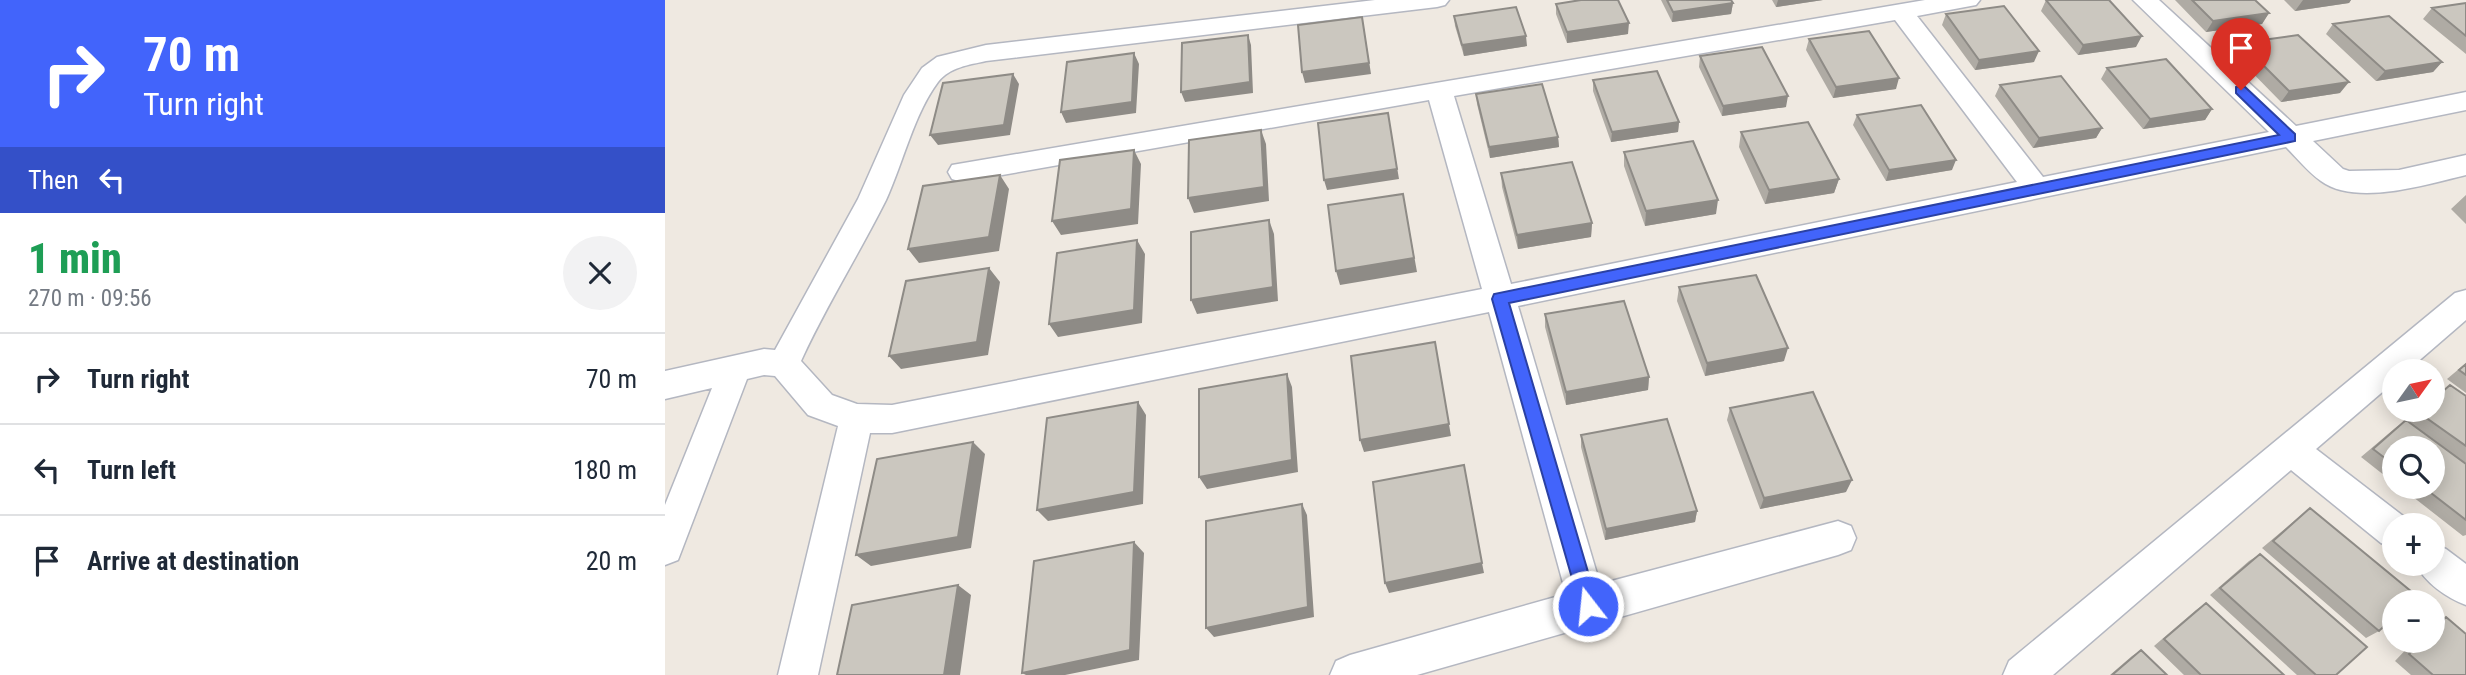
<!DOCTYPE html>
<html lang="en">
<head>
<meta charset="utf-8">
<style>
  :root { --surface:#fff; --page:#f2f2f3; --text:#1f2937; --muted:#747a83; --line:#e0e1e3 }
  body { margin:0; font-family:"Roboto Condensed",sans-serif; background:var(--page); color:var(--text); height:100vh; display:flex; flex-direction:column; font-size:26px; white-space:nowrap }
  * { box-sizing:border-box; margin:0 }
  p { font-size:23px; color:var(--muted) }
  .icon { flex:none; width:38px; height:38px; fill:none; stroke:currentColor; stroke-width:2; stroke-linecap:round; stroke-linejoin:round }
  .map { position:relative; flex:1; overflow:hidden }
  .sheet { display:flex; flex-direction:column; background:var(--surface); width:665px }
  .sheet>* { flex:none }
  .top-card { background:#4264fb; color:#fff; overflow:hidden }
  .needle { width:46px; rotate:57deg }
  .tools { position:absolute; left:1717px; top:359px; display:grid; gap:14px }
  .tools a { display:grid; place-items:center; width:63px; height:63px; border-radius:50%; background:var(--surface); box-shadow:0 4px 18px #0003; font-size:35px }
  .pin { position:absolute; display:grid; place-items:center; width:60px; height:60px; color:#fff; margin:-72px -30px; border-radius:50% 50% 50% 0; rotate:-45deg; box-shadow:0 0 7px #0007 }
  .pin .icon { rotate:45deg }
  .me { position:absolute; width:77px; margin:-38px; rotate:344deg; stroke-linejoin:round; filter:drop-shadow(0 0 5px #0008) }
  .turn { display:flex; align-items:center; gap:24px; height:147px; padding:0 28px; font-size:32px }
  .turn .icon { width:91px; height:91px; stroke-width:2.5 }
  .turn b { display:block; font-size:49px; line-height:60px }
  .then { display:flex; align-items:center; height:66px; padding:0 28px; background:#0003; gap:14px; font-size:26px }
  .round { display:grid; place-items:center; flex:none; width:74px; height:74px; border-radius:37px; background:var(--page) }
  .summary { display:flex; align-items:center; justify-content:space-between; height:119px; padding:0 28px }
  h1 { font-size:42px; font-weight:800; line-height:52px; color:#1e9e55 }
  ul { padding:0; list-style:none }
  li { display:flex; align-items:center; gap:21px; height:91px; padding:0 28px; border-top:2px solid var(--line) }
  li div { flex:1 }
  li b { display:block; font-size:26px }
  li em { font-style:normal }
  main { display:flex; flex:1; min-height:0 }
  .map>svg:first-child { display:block }
  .lines { fill:none; stroke-linecap:round; stroke-linejoin:round }
  .street-casing { stroke:#b4b7c1; stroke-width:3 }
  .street { fill:#fff; fill-rule:evenodd }
  .wall { fill:#afaba4 }
  .shaded-wall { fill:#8e8b86 }
  .building { fill:#cbc7bf; stroke:#8e8b86; stroke-width:2 }
  .route { fill:#4264fb; stroke:#2b41a3; stroke-width:2 }
</style>
</head>
<body>
<main>
<section class="sheet">
<div class="top-card">
<div class="turn"><svg class="icon" aria-label="right" viewBox="0 0 24 24"><path d="M7 20v-9h11M14 6l5 5-5 5"/></svg><div><b>70 m</b>Turn right</div></div>
<div class="then">Then<svg class="icon" aria-label="left" viewBox="0 0 24 24"><path d="M17 20v-9H6M10 6l-5 5 5 5"/></svg></div>
</div>
<div class="summary"><div><h1>1 min</h1><p>270 m · 09:56</p></div><a class="round"><svg class="icon" aria-label="close" viewBox="0 0 24 24"><path d="M6 6l12 12M18 6L6 18"/></svg></a></div>
<ul>
<li><svg class="icon" aria-label="right" viewBox="0 0 24 24"><path d="M7 20v-9h11M14 6l5 5-5 5"/></svg><div><b>Turn right</b></div><em>70 m</em></li>
<li><svg class="icon" aria-label="left" viewBox="0 0 24 24"><path d="M17 20v-9H6M10 6l-5 5 5 5"/></svg><div><b>Turn left</b></div><em>180 m</em></li>
<li><svg class="icon" aria-label="arrive" viewBox="0 0 24 24"><path d="M6 21V4h12l-3 4 3 4H6"/></svg><div><b>Arrive at destination</b></div><em>20 m</em></li>
</ul>
</section>
<div class="map">
<svg width="1801" height="675" viewBox="0 0 1801 675">
  <rect width="100%" height="100%" fill="#efe9e1"/>
  <g class="lines">
    <g class="street-casing">
      <path id="street" d="M710 0H784L780 5 772 7 321 61C304 65 285 67 273 82 249 114 238 163 221 200 194 254 161 306 136 361L167 395 192 404 227 405 817 289 764 100 297 182 287 179 283 172 287 165 1260 0H1315L1311 5 1252 16 1378 177 1604 132 1468 0H1494L1631 126 1801 92V110L1648 141 1678 169 1684 171 1734 170 1801 155V175C1763 184 1691 207 1656 181 1643 172 1632 158 1621 147L853 306 935 584 1173 521 1186 526 1191 538 1186 550 1173 555 752 675H665L671 661 685 655 901 594 824 312 227 433H205L153 675H113L173 426 143 415 110 376 99 375 82 379 13 560 0 565V505L47 388 0 399V371L99 349 110 350 193 199 239 95 257 68 272 57 321 45ZM1230 20 1352 182 846 284 789 96Z
        M1801 290V320L1742 371H1729V382L1651 449 1742 519 1744 525H1729V548L1716 543 1626 470 1388 675H1338L1344 661 1790 293Z
        M1768 544 1781 549 1801 564V605C1782 598 1759 582 1751 564H1768Z"/>
    </g>
    <use href="#street" class="street"/>
  </g>
  <path class="wall" d="M996 0H1066L1068 3 1066 14 1007 22Z
    M1107 0H1158L1111 7Z
    M1381 0 1471 47 1413 55 1376 11Z
    M1510 0H1590L1604 13 1597 24 1541 32Z
    M1619 0H1686L1684 3 1630 11Z
    M1801 3V54L1758 19 1767 8Z
    M891 4 963 34 902 43 891 14Z
    M1281 14 1369 62 1310 70 1277 25Z
    M789 16 862 46 799 56 790 26Z
    M1668 24 1777 62 1768 72 1711 81 1661 34Z
    M1144 39 1231 89 1168 98 1141 50Z
    M1576 43 1675 93 1616 102 1569 54Z
    M1035 56 1121 107 1057 116 1034 67Z
    M1442 68 1547 109 1540 120 1478 129 1436 79Z
    M928 80 1014 122 1013 132 946 142 928 91Z
    M1335 85 1437 128 1431 138 1368 148 1330 96Z
    M811 94 893 137 894 147 825 158 812 104Z
    M1192 115 1287 170 1221 181 1188 125Z
    M1076 132 1174 179 1169 193 1100 204 1074 147Z
    M959 152 1051 214 980 226 959 166Z
    M836 173 927 223 926 237 853 249 837 187Z
    M1801 195V224L1786 209Z
    M1014 287 1119 361 1040 376 1012 301Z
    M880 314 984 377 983 390 901 405 880 327Z
    M1801 363V393L1782 379Z
    M1785 385 1801 396V535L1798 536 1734 486H1768L1729 448V483L1696 457 1729 429 1754 410H1768V398Z
    M1065 408 1181 492 1095 509 1062 420Z
    M916 435 1032 511 1030 522 940 540 916 447Z
    M1645 508 1714 631 1701 638 1597 548 1634 517Z
    M1595 554 1671 675H1632L1545 595 1584 561Z
    M1541 603 1619 675H1519L1489 646 1531 610Z
    M1781 617 1801 675H1746L1730 661 1750 640H1768V623Z
    M1476 650 1502 675H1445L1467 656Z"/>
  <path class="shaded-wall" d="M1113 0H1158L1111 7Z
    M1638 0H1686L1684 3 1630 11Z
    M1068 3 1066 14 1007 22 1008 12Z
    M1604 13 1597 24 1541 32 1548 21Z
    M964 23 963 34 902 43V32Z
    M699 28 706 74 640 83 637 72Z
    M583 35 586 45 588 93 520 102 516 92Z
    M861 36 862 46 799 56 797 45Z
    M1477 36 1471 47 1413 55 1418 45Z
    M1374 51 1369 62 1310 70 1314 60Z
    M469 53 474 64 471 113 401 123 396 112Z
    M1777 62 1768 72 1711 81 1720 71Z
    M348 74 354 84 345 135 273 145 265 135Z
    M1234 78 1231 89 1168 98 1171 87Z
    M1684 82 1675 93 1616 102 1624 91Z
    M1123 96 1121 107 1057 116 1058 106Z
    M1547 109 1540 120 1478 129 1485 119Z
    M723 113 734 179 662 190 659 180Z
    M1014 122 1013 132 946 142 947 132Z
    M1437 128 1431 138 1368 148 1374 138Z
    M596 130 601 144 604 201 529 213 523 198Z
    M893 137 894 147 825 158 824 147Z
    M469 150 476 164 473 224 396 235 387 221Z
    M1291 160 1287 170 1221 181 1224 170Z
    M335 175 344 189 334 251 254 263 243 249Z
    M1174 179 1169 193 1100 204 1104 190Z
    M738 194 752 272 675 285 671 271Z
    M1053 200 1051 214 980 226 981 211Z
    M604 220 609 234 613 301 532 314 526 300Z
    M927 223 926 237 853 249 852 235Z
    M472 240 480 254 477 323 393 337 384 324Z
    M324 268 335 282 323 355 236 369 224 356Z
    M1123 348 1119 361 1040 376 1042 363Z
    M772 355 786 436 699 452 695 440Z
    M622 374 627 387 633 472 542 489 534 477Z
    M984 377 983 390 901 405V392Z
    M473 402 481 415 478 504 383 521 372 510Z
    M308 442 320 454 306 548 206 566 191 555Z
    M1187 480 1181 492 1095 509 1099 498Z
    M637 504 642 515 649 617 549 637 541 628Z
    M1032 511 1030 522 940 540 941 529Z
    M469 542 479 553 474 660 400 675H361L357 673Z
    M817 563 819 573 724 593 720 583Z
    M293 585 306 595 295 675H279Z"/>
  <path class="building" d="M916 0H953L964 23 902 32 891 4Z
    M1002 0H1066L1068 3 1008 12Z
    M1381 0H1444L1477 36 1418 45Z
    M1527 0H1590L1604 13 1548 21Z
    M1801 3V36L1767 8Z
    M1339 6 1374 51 1314 60 1281 14Z
    M851 7 861 36 797 45 789 16Z
    M1724 16 1777 62 1720 71 1668 24Z
    M697 17 704 63 637 72 633 25Z
    M1204 31 1234 78 1171 87 1144 39Z
    M583 35 585 82 516 92 517 43Z
    M1633 35 1684 82 1624 91 1576 43Z
    M1097 47 1123 96 1058 106 1035 56Z
    M469 53 467 102 396 112 402 62Z
    M1501 59 1547 109 1485 119 1442 68Z
    M992 71 1014 122 947 132 928 80Z
    M348 74 339 125 265 135 278 83Z
    M1396 76 1437 128 1374 138 1335 85Z
    M877 84 893 137 824 147 811 94Z
    M1256 105 1291 160 1224 170 1192 115Z
    M723 113 732 169 659 180 653 123Z
    M1143 122 1174 179 1104 190 1076 132Z
    M596 130 599 187 523 198 524 140Z
    M1028 141 1053 200 981 211 959 152Z
    M469 150 466 209 387 221 395 160Z
    M907 162 927 223 852 235 836 173Z
    M335 175 324 237 243 249 258 186Z
    M738 194 749 258 671 271 663 205Z
    M604 220 608 287 526 300V232Z
    M472 240 469 310 384 324 392 253Z
    M324 268 312 342 224 356 241 281Z
    M1091 275 1123 348 1042 363 1014 287Z
    M959 301 984 377 901 392 880 314Z
    M770 342 784 424 695 440 686 356Z
    M1801 364V375L1794 370Z
    M622 374 627 460 534 477V389Z
    M1785 385 1801 396V446L1753 412 1756 410H1768V400Z
    M1148 392 1187 480 1099 498 1065 408Z
    M473 402 469 492 372 510 382 418Z
    M1002 419 1032 511 941 529 916 435Z
    M1741 420 1801 464V520L1757 486H1768V448H1729V465L1708 449Z
    M308 442 293 537 191 555 212 459Z
    M799 465 817 563 720 583 708 482Z
    M637 504 643 607 541 628V521Z
    M1645 508 1753 597 1746 602H1729V617L1714 631 1608 541Z
    M469 542 465 650 357 673 369 561Z
    M1595 554 1702 647 1671 675H1651L1555 588Z
    M293 585 279 675H172L187 605Z
    M1541 603 1619 675H1536L1499 639Z
    M1781 617 1801 634V675H1768L1744 654 1757 640H1768V630Z
    M1476 650 1502 675H1447Z"/>
  <path class="route" d="M1576 86 1580 87 1630 134V141L844 303 933 606 930 613 923 616 917 613 827 299 829 294 1614 135 1571 93V87Z"/>
</svg>
<div class="tools">
<a><svg class="needle" viewBox="-14 -14 28 28"><path d="M0-13l5 13h-10z" fill="#e53935"/><path d="M0 13l5-13h-10z" fill="#747a83"/></svg></a>
<a><svg class="icon" aria-label="search" viewBox="0 0 24 24"><circle cx="10" cy="10" r="6"/><path d="M15 15l6 6"/></svg></a>
<a>+</a>
<a>−</a>
</div>
<div class="pin" style="left:1576px;top:90px;background:#d93025"><svg class="icon" aria-label="arrive" viewBox="0 0 24 24"><path d="M6 21V4h12l-3 4 3 4H6"/></svg></div>
<svg class="me" style="left:923px;top:606px" viewBox="-20 -20 40 40"><circle r="17" fill="#4264fb" stroke="#fff" stroke-width="3"/><path d="M0-11L8 9 0 5-8 9z" fill="#fff"/></svg>
</div>
</main>
</body>
</html>
